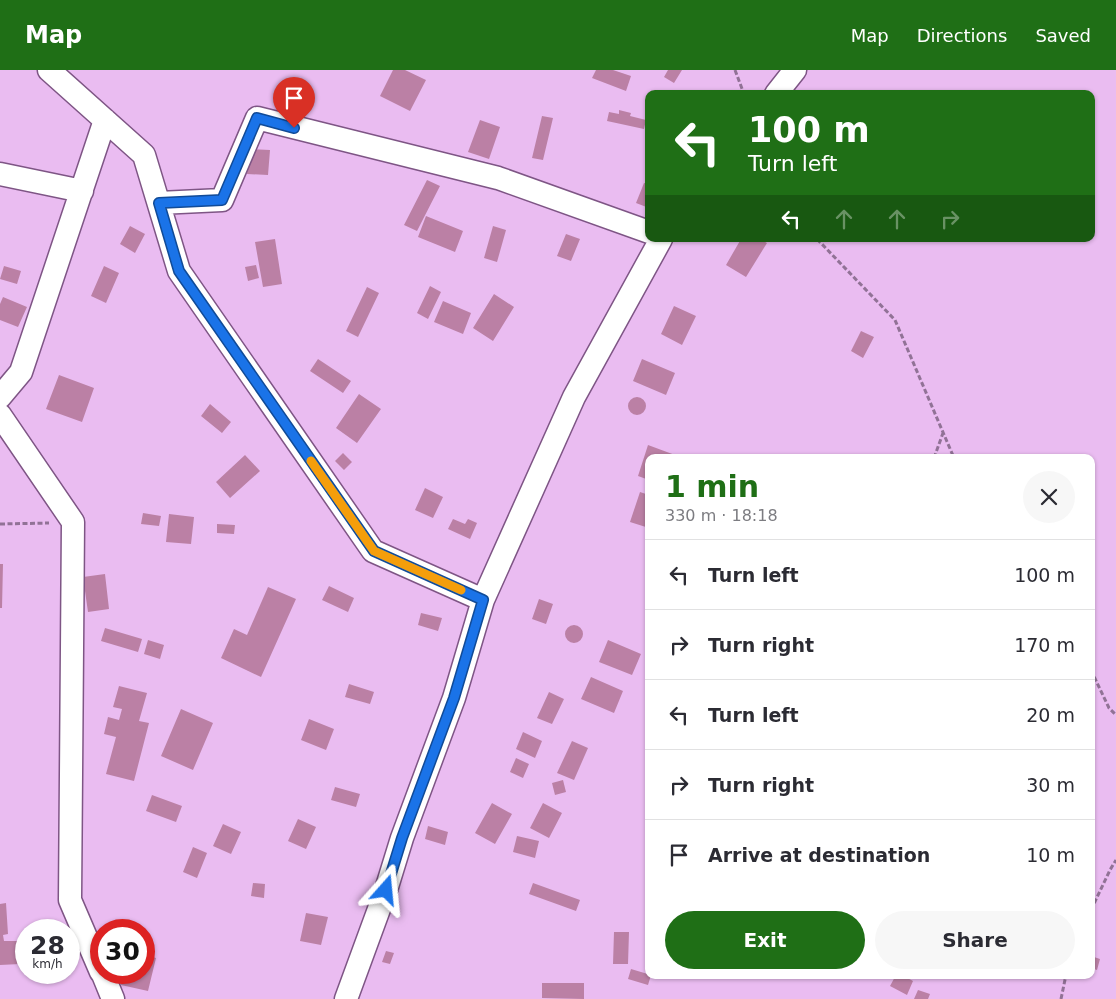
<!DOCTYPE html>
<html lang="en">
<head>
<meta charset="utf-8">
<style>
  :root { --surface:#fff; --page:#f7f7f7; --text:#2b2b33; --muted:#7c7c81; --line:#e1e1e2; --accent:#1f6f16 }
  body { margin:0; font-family:"DejaVu Sans",sans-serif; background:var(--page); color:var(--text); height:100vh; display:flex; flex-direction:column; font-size:19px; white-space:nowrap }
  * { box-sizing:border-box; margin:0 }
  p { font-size:16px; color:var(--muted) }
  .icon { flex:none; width:28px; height:28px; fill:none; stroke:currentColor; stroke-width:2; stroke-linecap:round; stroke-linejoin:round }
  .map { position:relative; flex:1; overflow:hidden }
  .panel { position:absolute; left:645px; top:384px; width:450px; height:525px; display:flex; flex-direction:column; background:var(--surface); border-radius:10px; box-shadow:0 1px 4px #0004 }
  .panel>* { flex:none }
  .top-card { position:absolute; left:645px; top:20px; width:450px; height:152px; border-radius:10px; box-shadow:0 1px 4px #0004; background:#1f6f16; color:#fff; overflow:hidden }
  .speed { position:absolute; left:15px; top:849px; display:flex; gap:10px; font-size:25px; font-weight:700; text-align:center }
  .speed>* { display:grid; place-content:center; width:65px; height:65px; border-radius:50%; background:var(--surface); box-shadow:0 1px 4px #0004; line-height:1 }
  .speed small { font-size:12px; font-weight:400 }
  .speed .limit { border:8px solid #d22; background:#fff; color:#111 }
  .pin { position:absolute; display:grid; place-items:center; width:42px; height:42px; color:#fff; margin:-51px -21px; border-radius:50% 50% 50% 0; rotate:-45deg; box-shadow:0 0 5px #0007 }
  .pin .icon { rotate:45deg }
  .me { position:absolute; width:55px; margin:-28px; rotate:18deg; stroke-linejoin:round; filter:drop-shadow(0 0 4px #0008) }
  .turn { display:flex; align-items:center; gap:18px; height:105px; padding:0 20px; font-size:22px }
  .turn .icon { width:65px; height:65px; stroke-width:2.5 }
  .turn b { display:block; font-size:35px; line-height:42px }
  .lanes { display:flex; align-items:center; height:48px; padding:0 20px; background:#0003; justify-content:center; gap:25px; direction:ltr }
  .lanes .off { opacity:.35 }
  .round { display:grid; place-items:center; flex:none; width:52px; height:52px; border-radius:26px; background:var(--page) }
  .headline { display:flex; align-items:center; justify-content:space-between; height:85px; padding:0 20px }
  h1 { font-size:30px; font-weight:700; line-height:38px; color:var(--accent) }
  .primary-button { display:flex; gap:10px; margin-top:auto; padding:10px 20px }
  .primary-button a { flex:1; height:58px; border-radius:30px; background:var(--accent); color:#fff; font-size:20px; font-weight:700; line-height:58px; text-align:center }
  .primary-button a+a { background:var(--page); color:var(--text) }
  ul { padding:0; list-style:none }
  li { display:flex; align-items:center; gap:15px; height:70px; padding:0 20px; border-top:1px solid var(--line) }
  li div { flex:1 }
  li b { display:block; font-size:19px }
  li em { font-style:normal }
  header { display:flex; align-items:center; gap:30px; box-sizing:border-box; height:70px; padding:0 25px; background:var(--accent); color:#fff }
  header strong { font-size:24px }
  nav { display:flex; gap:28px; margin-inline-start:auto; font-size:18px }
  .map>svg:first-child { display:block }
  .building { fill:#bb80a5 }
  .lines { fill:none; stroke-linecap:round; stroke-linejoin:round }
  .street-casing { stroke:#7e5585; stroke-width:25 }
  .path { stroke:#917296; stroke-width:3; stroke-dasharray:5 2.5; stroke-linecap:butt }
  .street { stroke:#fff; stroke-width:22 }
  .route-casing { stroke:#114b97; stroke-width:12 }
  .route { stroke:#1a73e8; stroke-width:9 }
  .slow { stroke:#f59e0b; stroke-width:9 }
</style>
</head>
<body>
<header>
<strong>Map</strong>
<nav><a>Map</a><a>Directions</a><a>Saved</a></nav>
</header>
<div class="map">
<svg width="1116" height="929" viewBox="0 0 1116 929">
  <rect width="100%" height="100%" fill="#eabcf1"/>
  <path class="building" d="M393 0H405L426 10 410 41 380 26Z
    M596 0H613L631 6 626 21 592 8Z
    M668 0H682L674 13 664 7Z
    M619 40 631 43 630 46 646 50 644 59 607 51 609 42 619 44Z
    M542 46 553 48 543 90 532 88Z
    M480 50 500 57 489 89 468 82Z
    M249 79 270 80 268 105 247 104Z
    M427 110 440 116 417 161 404 155Z
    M644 113 649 114V138L636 133Z
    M426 146 463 161 455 182 418 167Z
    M130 156 145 164 135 183 120 174Z
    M493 156 506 160 497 192 484 188Z
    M566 164 580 169 571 191 557 186Z
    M275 169 282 214 263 217 255 172Z
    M741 169H760L767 173 746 207 726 195Z
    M256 195 259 208 248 211 245 197Z
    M4 196 21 201 17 214 0 209Z
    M104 196 119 203 106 233 91 226Z
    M430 216 441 222 428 249 417 243Z
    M367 217 379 223 358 267 346 261Z
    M494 224 514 237 493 271 473 258Z
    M3 227 27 237 18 257 0 250V234Z
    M443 231 471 243 463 264 434 252Z
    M674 236 696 246 682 275 661 264Z
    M861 261 874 267 863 288 851 281Z
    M318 289 351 311 343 323 310 301Z
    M642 289 675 303 666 325 633 311Z
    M59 305 94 318 82 352 46 339Z
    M359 324 381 339 357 373 336 358Z
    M628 336a9 9 0 1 1 18 0a9 9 0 1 1-18 0Z
    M210 334 231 352 222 363 201 346Z
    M648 375 675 385 674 388H649V410L638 406Z
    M343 383 352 392 344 400 335 391Z
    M245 385 260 401 230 428 216 412Z
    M425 418 443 427 433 448 415 440Z
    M640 422 649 425V458L630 452Z
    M143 443 161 446 159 456 141 454Z
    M169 444 194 447 191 474 166 472Z
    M453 449 465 454 468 449 477 453 470 469 448 459Z
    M217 454 235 455 234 464 217 463Z
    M0 494H3L2 538H0Z
    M105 504 109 539 88 542 83 507Z
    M329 516 354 528 348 542 322 530Z
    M268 517 296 529 261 607 221 588 234 559 247 565Z
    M539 529 553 534 546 554 532 549Z
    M421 543 442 548 438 561 418 555Z
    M565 564a9 9 0 1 1 18 0a9 9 0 1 1-18 0Z
    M105 558 142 569 138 582 101 571Z
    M148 570 164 575 160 589 144 584Z
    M608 570 641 584 632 605 599 592Z
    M591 607 623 621 614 643 581 629Z
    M349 614 374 622 370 634 345 627Z
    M119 616 147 623 139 651 149 653 134 711 106 704 116 667 104 664 108 647 119 650 122 639 113 637Z
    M549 622 564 629 552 654 537 648Z
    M181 639 213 653 193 700 161 686Z
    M309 649 334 659 326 680 301 670Z
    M523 662 542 671 535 688 516 679Z
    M572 671 588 678 574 710 557 703Z
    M516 688 529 694 523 708 510 702Z
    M563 710 566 722 555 725 552 713Z
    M335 717 360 724 356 737 331 730Z
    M152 725 182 736 176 752 146 741Z
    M492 733 512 744 495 774 475 763Z
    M543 733 562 743 549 768 530 758Z
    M298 749 316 757 306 779 288 771Z
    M223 754 241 762 231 784 213 776Z
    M428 756 448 762 445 775 425 769Z
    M517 766 539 771 535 788 513 782Z
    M193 777 207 783 197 808 183 802Z
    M253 813 265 814 264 828 251 826Z
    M533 813 580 830 576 841 529 824Z
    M6 833 8 864 3 865 4 871H19L20 894 0 895V834Z
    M306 843 328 847 321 875 300 871Z
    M614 862H629L628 894H613Z
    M386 881 394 883 390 894 382 892Z
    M144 885 156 888 148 921 121 915 123 902H144Z
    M1091 886 1100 889 1097 900 1091 898Z
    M631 899 651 905 648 915 628 909Z
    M896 905H902L913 911 907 925 890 916Z
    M542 913H584V929L542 928Z
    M918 920 930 924 928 929H914Z"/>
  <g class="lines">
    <g class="street-casing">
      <path id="street" d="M49 0 144 85 179 201 373 481 483 530
        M776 24 795 0
        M0 104 82 121
        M159 133 222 130 257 48 498 108 649 162
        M0 327 21 302 105 50
        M0 345 73 452 70 830 101 902
        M102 902 113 929
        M346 929 386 820 402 768 454 628 483 530 574 327 661 169"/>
    </g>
    <path class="path" d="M735 0 744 24
      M817 169 895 250 954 388
      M934 388 943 363
      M0 454 49 453
      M1091 600 1109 638 1116 645
      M1091 840 1110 800 1116 790
      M1061 929 1066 905"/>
    <use href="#street" class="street"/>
  </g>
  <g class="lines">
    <g class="route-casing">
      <path id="route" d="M294 58 257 48 222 130 159 133 179 201 374 481 483 530 454 628 402 768 386 820"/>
    </g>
    <use href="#route" class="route"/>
    <path class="slow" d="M311 391 374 481 461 520"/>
  </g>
</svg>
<div class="speed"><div>28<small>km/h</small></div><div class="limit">30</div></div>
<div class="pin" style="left:294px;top:58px;background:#d93025"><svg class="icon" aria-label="arrive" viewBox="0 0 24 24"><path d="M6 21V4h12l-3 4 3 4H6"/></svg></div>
<svg class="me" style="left:386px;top:820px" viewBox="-20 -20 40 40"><path d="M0-17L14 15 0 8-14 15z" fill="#1a73e8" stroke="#fff" stroke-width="4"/></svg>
<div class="top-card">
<div class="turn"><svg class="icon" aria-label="left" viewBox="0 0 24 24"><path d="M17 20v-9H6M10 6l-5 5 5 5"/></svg><div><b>100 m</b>Turn left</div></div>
<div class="lanes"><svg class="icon" aria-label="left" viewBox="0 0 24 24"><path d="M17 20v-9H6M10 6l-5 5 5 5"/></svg><svg class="icon off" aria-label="ahead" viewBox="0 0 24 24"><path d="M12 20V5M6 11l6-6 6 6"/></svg><svg class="icon off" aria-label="ahead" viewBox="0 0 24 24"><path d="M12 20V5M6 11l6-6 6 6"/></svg><svg class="icon off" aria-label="right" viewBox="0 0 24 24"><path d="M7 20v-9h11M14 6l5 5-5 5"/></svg></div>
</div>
<section class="panel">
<div class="headline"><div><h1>1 min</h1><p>330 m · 18:18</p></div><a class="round"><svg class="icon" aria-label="close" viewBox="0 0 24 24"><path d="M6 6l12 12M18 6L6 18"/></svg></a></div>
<ul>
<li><svg class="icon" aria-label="left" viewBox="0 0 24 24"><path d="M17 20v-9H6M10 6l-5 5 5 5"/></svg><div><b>Turn left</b></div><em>100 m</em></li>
<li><svg class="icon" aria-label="right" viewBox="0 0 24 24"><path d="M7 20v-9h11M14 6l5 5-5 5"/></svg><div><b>Turn right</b></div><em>170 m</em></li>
<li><svg class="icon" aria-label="left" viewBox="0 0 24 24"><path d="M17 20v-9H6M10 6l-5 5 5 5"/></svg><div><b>Turn left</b></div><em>20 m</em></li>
<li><svg class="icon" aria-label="right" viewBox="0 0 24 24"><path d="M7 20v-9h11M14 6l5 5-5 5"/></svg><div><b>Turn right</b></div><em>30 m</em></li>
<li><svg class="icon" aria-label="arrive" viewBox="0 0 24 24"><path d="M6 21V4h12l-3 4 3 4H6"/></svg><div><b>Arrive at destination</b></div><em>10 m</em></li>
</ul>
<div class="primary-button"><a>Exit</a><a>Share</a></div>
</section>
</div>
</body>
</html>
